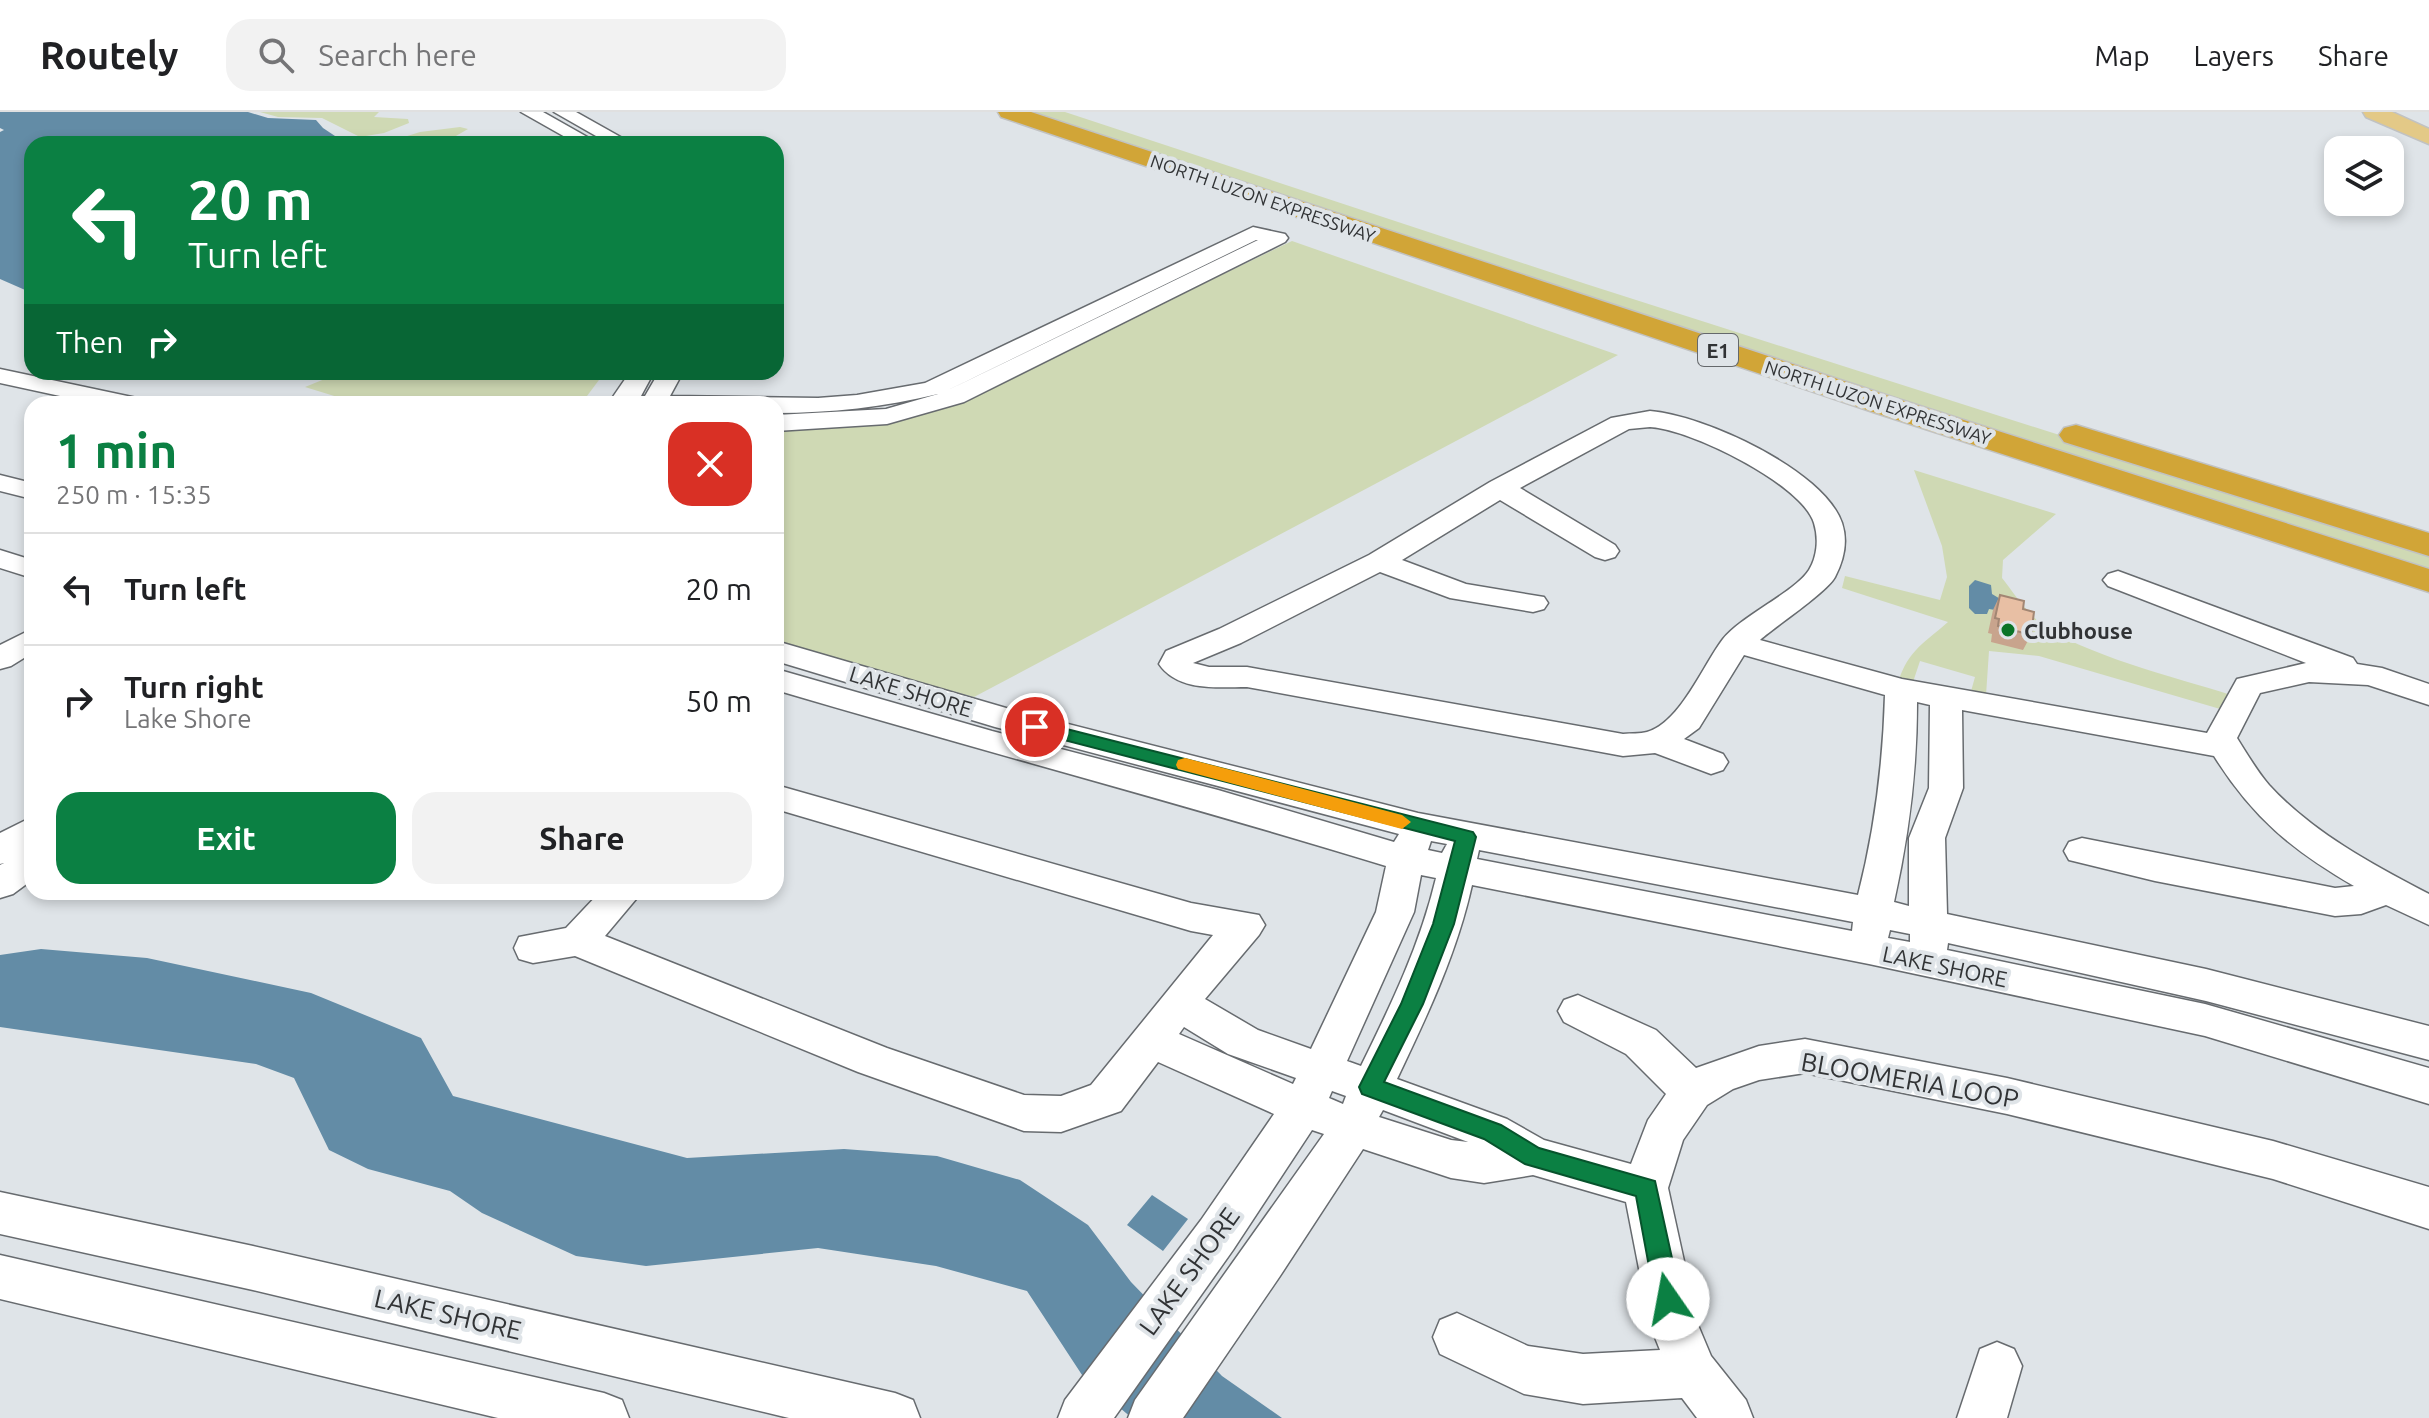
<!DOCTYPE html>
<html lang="en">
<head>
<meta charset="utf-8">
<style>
  :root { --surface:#fff; --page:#f2f2f2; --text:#202124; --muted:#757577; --line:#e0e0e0; --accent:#0b8043 }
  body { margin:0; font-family:Ubuntu,sans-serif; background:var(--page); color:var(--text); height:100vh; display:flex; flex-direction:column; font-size:30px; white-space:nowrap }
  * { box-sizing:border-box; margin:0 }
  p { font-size:26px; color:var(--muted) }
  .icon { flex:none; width:44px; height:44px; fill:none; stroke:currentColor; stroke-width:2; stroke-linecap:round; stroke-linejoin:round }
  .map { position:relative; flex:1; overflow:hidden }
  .drawer { position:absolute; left:24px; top:284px; width:760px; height:504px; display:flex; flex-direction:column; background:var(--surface); border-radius:24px; box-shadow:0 4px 12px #0003 }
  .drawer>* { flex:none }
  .hud { position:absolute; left:24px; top:24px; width:760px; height:244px; border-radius:24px; box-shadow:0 4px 12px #0003; background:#0b8043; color:#fff; overflow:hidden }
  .controls { position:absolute; left:2324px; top:24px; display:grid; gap:16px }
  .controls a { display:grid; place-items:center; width:80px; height:80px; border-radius:16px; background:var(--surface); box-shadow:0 4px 12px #0003; font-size:40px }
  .pin { position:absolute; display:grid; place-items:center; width:68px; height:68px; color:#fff; margin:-34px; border:4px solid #fff; border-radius:50%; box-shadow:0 2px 8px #0007 }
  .me { position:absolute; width:88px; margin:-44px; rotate:348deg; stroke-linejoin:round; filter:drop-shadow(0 0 6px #0008) }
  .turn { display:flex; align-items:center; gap:28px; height:168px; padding:0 32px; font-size:36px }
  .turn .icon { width:104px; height:104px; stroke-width:2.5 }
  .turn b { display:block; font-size:56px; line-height:68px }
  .then { display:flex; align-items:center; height:76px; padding:0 32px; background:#0003; gap:16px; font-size:30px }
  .round { display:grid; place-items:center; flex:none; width:84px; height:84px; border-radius:24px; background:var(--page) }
  .headline { display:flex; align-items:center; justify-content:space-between; height:136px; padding:0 32px }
  h1 { font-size:48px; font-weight:700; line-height:60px; color:var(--accent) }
  .button { display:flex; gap:16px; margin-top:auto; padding:16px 32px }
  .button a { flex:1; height:92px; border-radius:24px; background:var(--accent); color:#fff; font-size:32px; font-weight:700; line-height:92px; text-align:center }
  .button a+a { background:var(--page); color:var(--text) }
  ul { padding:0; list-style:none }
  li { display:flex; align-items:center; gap:24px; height:112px; padding:0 32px; border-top:2px solid var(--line) }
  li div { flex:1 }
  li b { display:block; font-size:30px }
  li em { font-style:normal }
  header { display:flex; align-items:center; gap:48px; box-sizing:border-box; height:112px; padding:0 40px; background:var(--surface); border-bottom:2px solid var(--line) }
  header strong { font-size:38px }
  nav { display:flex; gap:44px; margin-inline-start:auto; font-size:28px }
  .search { width:560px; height:72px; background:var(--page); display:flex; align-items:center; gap:20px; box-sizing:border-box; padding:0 28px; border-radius:24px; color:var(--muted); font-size:30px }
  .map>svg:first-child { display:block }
  .green { fill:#cfd9b4 }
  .water { fill:#638ca6 }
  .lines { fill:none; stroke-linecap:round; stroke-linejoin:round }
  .minor-casing { stroke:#676b6f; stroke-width:3 }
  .major-casing { stroke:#c1c2c2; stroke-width:3 }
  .highway-casing { stroke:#c1c2c2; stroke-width:3 }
  .minor { fill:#fff; fill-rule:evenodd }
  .major { fill:#e3c987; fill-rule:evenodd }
  .highway { fill:#d1a537; fill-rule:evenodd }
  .wall { fill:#c8a48d }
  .building { fill:#e8bfa4; stroke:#a28673; stroke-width:2 }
  .route { fill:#0b8043; stroke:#07532c; stroke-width:2 }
  .slow { fill:#f59e0b }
  .poi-dot { fill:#0a7427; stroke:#dfe4e8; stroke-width:3 }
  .labels { text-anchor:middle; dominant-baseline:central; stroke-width:8; stroke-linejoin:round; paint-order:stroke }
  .far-street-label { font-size:18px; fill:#313335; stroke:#dfe4e8 }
  .shield { fill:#dfe4e8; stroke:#65686b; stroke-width:2 }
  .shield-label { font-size:20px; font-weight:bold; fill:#313335 }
  .poi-label { font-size:22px; font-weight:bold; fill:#313335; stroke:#dfe4e8; text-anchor:start }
  .street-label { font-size:22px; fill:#313335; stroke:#dfe4e8 }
  .near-street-label { font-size:26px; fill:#313335; stroke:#dfe4e8 }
</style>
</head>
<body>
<header>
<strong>Routely</strong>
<div class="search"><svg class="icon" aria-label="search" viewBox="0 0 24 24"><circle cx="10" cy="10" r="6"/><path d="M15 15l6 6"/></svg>Search here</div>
<nav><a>Map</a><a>Layers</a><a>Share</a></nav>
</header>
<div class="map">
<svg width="2429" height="1306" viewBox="0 0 2429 1306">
  <rect width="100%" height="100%" fill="#dfe4e8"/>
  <path class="green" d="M260 0H379L374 5 408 7 409 11 384 21 360 25 322 6 278 5Z
    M1023 0H1065L1586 172 2429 441V462Z
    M460 15 468 17 442 32H382L420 20Z
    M1292 129 1618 243 974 585 776 531V315L888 311 947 295Z
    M384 260H605L581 292H336L344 287 305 275 337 262Z
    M1914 358 2056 402 2003 448 2002 466C2013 480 2024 497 2038 509 2081 543 2176 565 2231 583L2227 599 2039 544 1989 539 1985 598 1968 590 1975 565 1920 549 1912 573 1896 578C1906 539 1921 534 1948 510L1842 476 1845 464 1940 488 1947 465 1942 434Z"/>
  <path class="water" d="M0 0H248L268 6 316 8 323 16 347 32H32V181L0 167V20L4 18 0 16Z
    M1975 468 1991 473 1992 482 2002 488 1995 498 1989 497 1987 502H1975L1969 496V474Z
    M41 837 147 846 311 881 421 926 453 984 687 1046 844 1037 937 1044 1020 1068 1088 1113 1131 1170 1222 1264 1282 1306H1132L1084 1266 1027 1179 936 1154 818 1136 646 1154 576 1144 482 1101 450 1079 368 1057 329 1038 294 966 256 952 0 915V843Z
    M1152 1083 1188 1107 1163 1139 1127 1113Z"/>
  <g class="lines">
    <g class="minor-casing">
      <path id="minor" d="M521 0H543L589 26 586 30H574Z
        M554 0H576L633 32H610Z
        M1253 115 1285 122 1288 126 1285 130 964 290 887 312 776 319V303L886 297 938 282C884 295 831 301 776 301V292H608L630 260H654L641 284H645L659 260H683L670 284 818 286 857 283 925 271ZM1256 128H1258L942 281Z
        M0 257 132 285 141 287 144 292H97L0 271Z
        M1650 299C1703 303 1824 358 1842 411 1848 429 1844 448 1835 465 1827 480 1776 514 1760 528L1902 567 2207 621 2237 567 2306 551 2108 474 2103 468 2108 462 2118 459 2353 546 2357 552 2382 556 2429 572V593L2368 573 2309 570 2260 581 2237 626C2247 642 2257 659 2269 673 2312 720 2373 753 2429 782V813L2386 793 2361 802 2335 804 2155 769 2069 748 2064 739 2069 730 2082 726 2335 776 2354 774C2292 738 2253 706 2214 644L1962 598 1963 676 1945 726 1947 802 2206 857 2429 914V948L2206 889 1948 831 1947 838 2205 892 2429 956V992L2205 924 1869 852 1472 773C1457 841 1427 904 1397 967L1507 1007 1544 1028 1631 1052 1648 1008 1666 982 1626 942 1564 910 1558 899 1564 888 1578 883 1656 918 1696 956 1759 934 1805 927 2007 966 2273 1029 2429 1075V1117L2273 1067 2007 1002 1805 961 1759 968 1733 977 1707 993 1683 1028 1668 1076 1698 1213 1711 1244 1746 1288 1753 1306H1697L1682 1286 1583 1292 1524 1282 1440 1242 1433 1225 1440 1208 1457 1201 1528 1234 1583 1242 1660 1238 1650 1213 1626 1090 1533 1063 1484 1071 1451 1066 1363 1037 1280 1164 1183 1306H1128L1135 1288 1324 1022 1312 1018 1233 1138 1114 1306H1058L1065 1288 1201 1108 1274 1002 1158 950 1121 999 1061 1020 1024 1019 858 960 575 844 533 851 519 847 514 836 519 825 566 816 600 780H642L605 824 887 936 1024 983 1061 984 1091 973 1213 823 1191 819 776 697V673L1191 791 1259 803 1265 813 1259 823 1205 887 1258 918 1311 937 1376 800 1386 754C1184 692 979 638 776 578V557L992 619 1218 678 1394 730 1399 722 995 615 776 549V529L1013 598 1418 701 1858 783C1875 717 1883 651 1885 583L1744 543 1699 616 1684 627 1723 642 1728 650 1723 658 1711 662 1655 641 1623 644 1247 575C1218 575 1178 580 1159 552L1166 539 1219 517 1369 443 1490 370 1611 306ZM1650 315C1690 317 1802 372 1814 411 1819 427 1817 445 1809 458 1795 480 1741 504 1723 527 1703 553 1680 611 1647 620 1640 622 1631 621 1623 622L1247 555H1209L1193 551 1241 531 1380 460 1450 486 1533 500 1544 497 1548 491 1544 485 1466 472 1402 448 1500 388 1595 445 1605 448 1615 445 1619 439 1615 433 1520 376 1629 317ZM1917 590 1930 593 1929 676 1909 726V794L1894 790C1909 723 1917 659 1917 590ZM1431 729 1447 732 1442 741 1428 738ZM1479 738 1853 810 1852 819 1477 747ZM1421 763 1436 766C1420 833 1391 893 1361 954L1347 949 1414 800ZM1890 818 1910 822V830L1888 826ZM1184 915 1228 942 1296 966 1293 972 1179 922ZM1332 979 1346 984 1343 992 1329 986ZM1383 998 1468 1030 1451 1028 1379 1005Z
        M0 363 32 371V387L0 379Z
        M0 438 32 448V466L0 456Z
        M32 517V541L11 554 0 557V533Z
        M32 705V735L29 738 32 737V768L13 782 0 786V753L4 751 0 752V721Z
        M0 1080 253 1134 895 1281 913 1288 920 1306H789L253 1178 0 1122Z
        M0 1143 604 1281 622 1288 629 1306H498L0 1187Z
        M1997 1230 2014 1237 2022 1254 2007 1306H1957L1980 1237Z"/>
    </g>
    <g class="major-casing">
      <path id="major" d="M2363 0H2392L2429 17V32L2366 5Z"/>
    </g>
    <g class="highway-casing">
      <path id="highway" d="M998 0H1031L1898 287 2429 457V480L1876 301 1001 5Z
        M2076 313 2429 421V444L2064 330 2059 323 2064 316Z"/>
    </g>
    <use href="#minor" class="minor"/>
    <use href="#major" class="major"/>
    <use href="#highway" class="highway"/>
  </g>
  <path class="wall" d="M2000 483 2023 497 2031 523 2023 538 1991 530 1992 522 1988 521 1993 498Z"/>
  <path class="building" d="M2000 483 2024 489 2023 497 2034 500 2031 523 1998 514 1999 507 1995 506Z"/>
  <path class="route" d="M1035 609 1473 720 1476 725 1454 812 1423 892 1384 970 1501 1013 1539 1036 1655 1069 1681 1187 1677 1196 1668 1200 1659 1196 1655 1187 1636 1084 1525 1052 1484 1027 1362 982 1359 975 1401 892 1433 812 1455 729 1029 619 1027 615Z"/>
  <path class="slow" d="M1185 646 1402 703 1411 710 1402 717 1178 657 1176 653 1178 648Z"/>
  <circle class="poi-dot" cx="2008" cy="518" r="8"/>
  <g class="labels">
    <g class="far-street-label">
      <text transform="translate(1263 86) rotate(19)">NORTH LUZON EXPRESSWAY</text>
      <text transform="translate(1878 290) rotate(18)">NORTH LUZON EXPRESSWAY</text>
    </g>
    <rect class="shield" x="1698" y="222" width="40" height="32" rx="6"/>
    <g class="shield-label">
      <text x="1718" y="238">E1</text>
    </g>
    <g class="poi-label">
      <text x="2024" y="518">Clubhouse</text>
    </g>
    <g class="street-label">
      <text transform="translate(911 579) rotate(17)">LAKE SHORE</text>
      <text transform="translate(1945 854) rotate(12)">LAKE SHORE</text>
    </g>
    <g class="near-street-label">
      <text transform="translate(1910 968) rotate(10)">BLOOMERIA LOOP</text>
      <text transform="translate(1189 1159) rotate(-54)">LAKE SHORE</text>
      <text transform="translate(448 1202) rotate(13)">LAKE SHORE</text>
    </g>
  </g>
</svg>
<div class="controls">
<a><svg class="icon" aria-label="layers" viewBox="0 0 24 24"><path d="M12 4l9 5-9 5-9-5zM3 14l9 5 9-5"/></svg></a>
</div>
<div class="pin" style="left:1035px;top:615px;background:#d93025"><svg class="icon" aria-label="arrive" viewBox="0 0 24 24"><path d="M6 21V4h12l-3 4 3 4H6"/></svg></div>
<svg class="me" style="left:1668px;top:1187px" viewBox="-20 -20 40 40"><circle r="19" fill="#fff"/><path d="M0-13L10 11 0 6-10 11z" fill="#0b8043"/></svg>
<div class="hud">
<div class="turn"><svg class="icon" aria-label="left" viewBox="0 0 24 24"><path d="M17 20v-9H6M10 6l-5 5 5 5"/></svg><div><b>20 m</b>Turn left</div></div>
<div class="then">Then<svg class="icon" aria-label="right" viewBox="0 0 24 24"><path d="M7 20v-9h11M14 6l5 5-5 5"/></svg></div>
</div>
<section class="drawer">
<div class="headline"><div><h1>1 min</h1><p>250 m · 15:35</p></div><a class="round" style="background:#d93025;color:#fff"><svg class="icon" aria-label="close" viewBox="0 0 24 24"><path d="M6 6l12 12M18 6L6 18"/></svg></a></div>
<ul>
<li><svg class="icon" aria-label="left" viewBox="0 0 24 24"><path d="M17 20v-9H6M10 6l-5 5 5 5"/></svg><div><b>Turn left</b></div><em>20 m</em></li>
<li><svg class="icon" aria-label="right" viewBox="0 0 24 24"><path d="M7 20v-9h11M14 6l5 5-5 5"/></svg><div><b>Turn right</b><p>Lake Shore</p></div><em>50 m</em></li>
</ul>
<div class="button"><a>Exit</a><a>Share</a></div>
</section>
</div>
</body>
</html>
